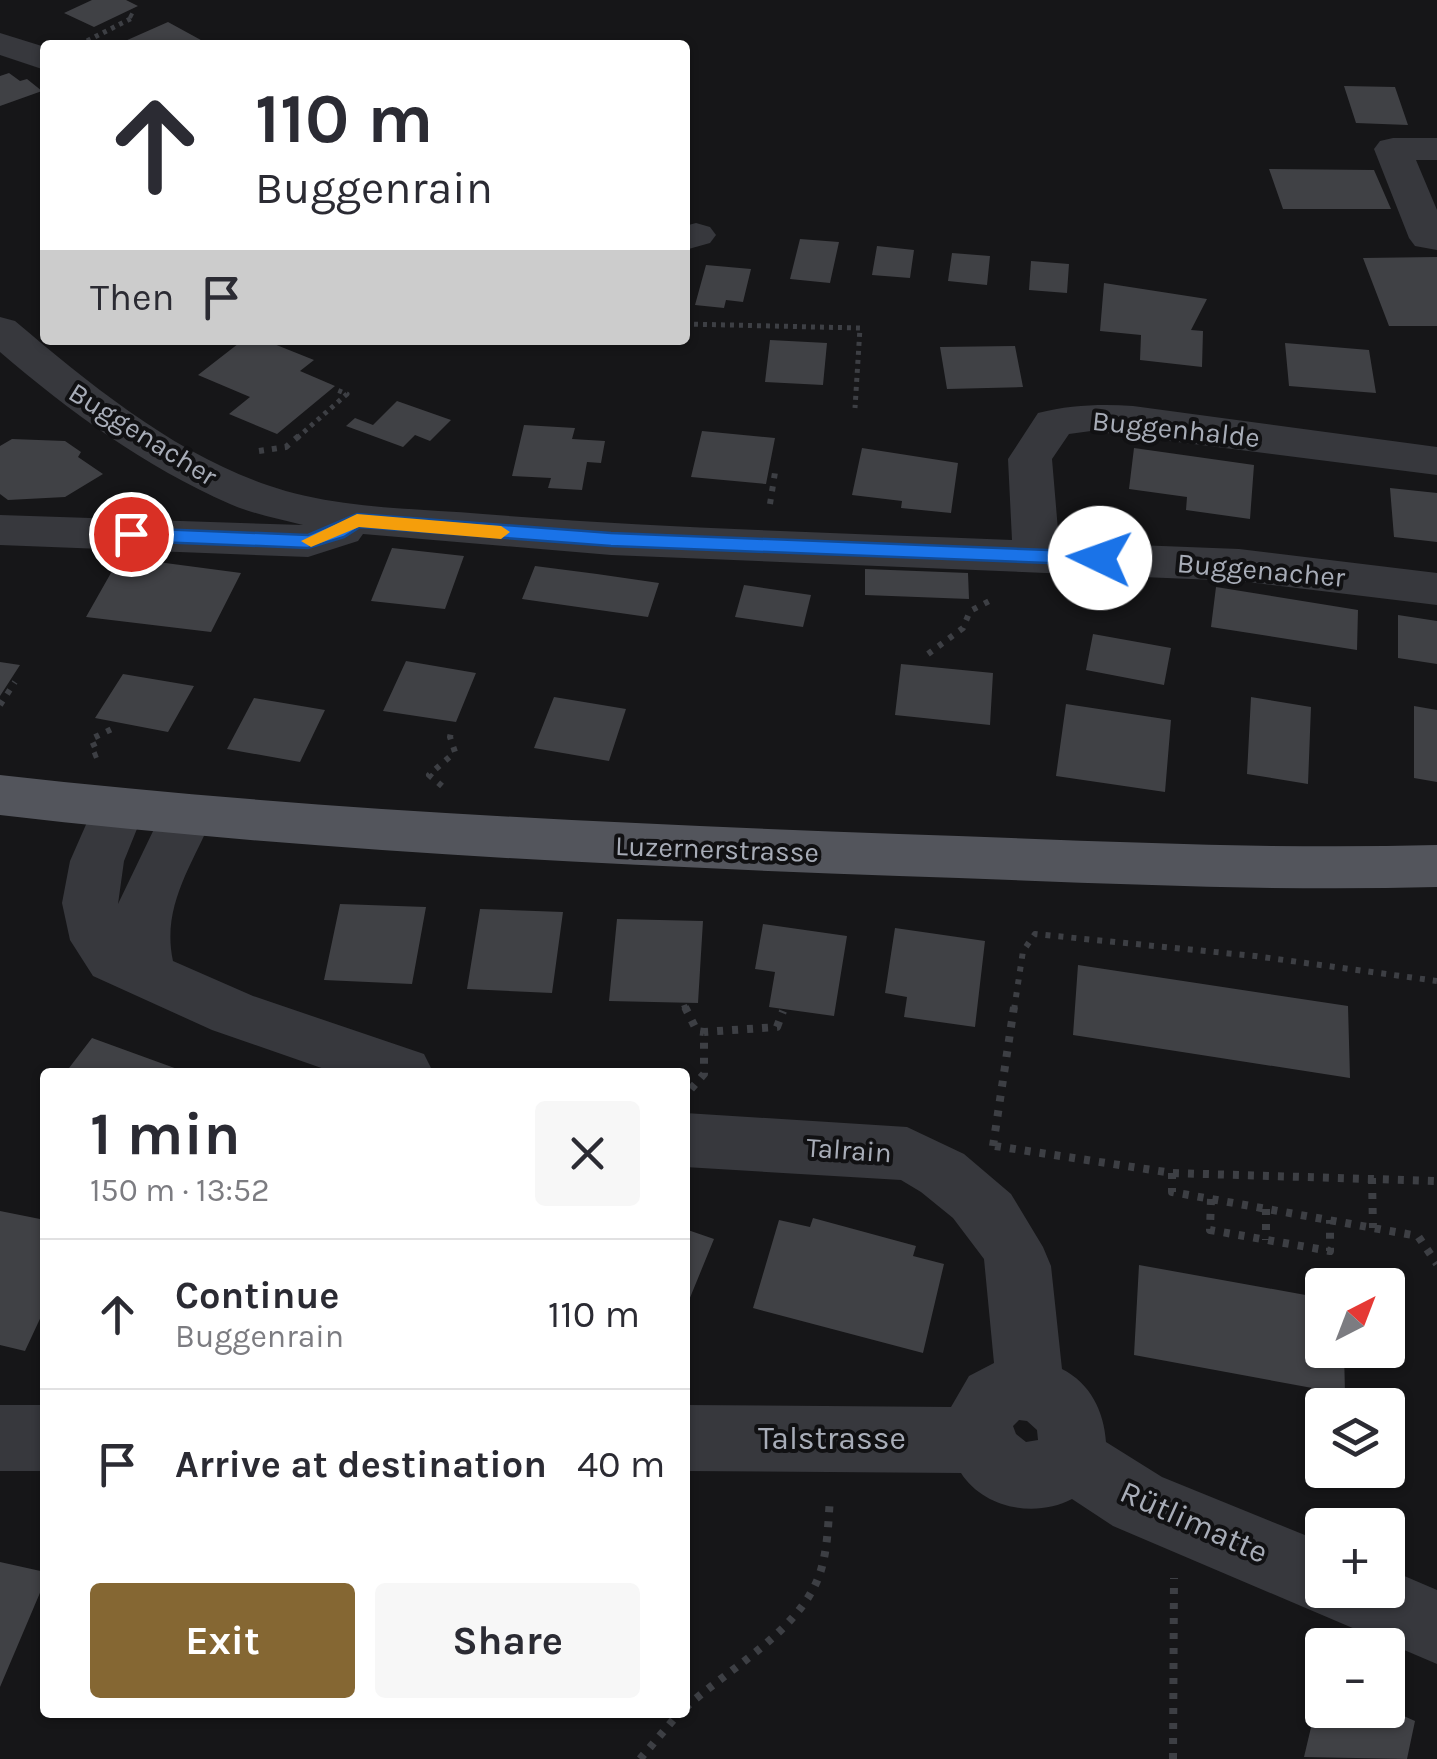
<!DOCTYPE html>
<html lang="en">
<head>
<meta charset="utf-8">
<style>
  :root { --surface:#fff; --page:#f7f7f7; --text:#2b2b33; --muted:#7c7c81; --line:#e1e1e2; --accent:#856733 }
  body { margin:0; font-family:Karla,sans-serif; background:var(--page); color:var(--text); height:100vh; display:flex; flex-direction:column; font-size:38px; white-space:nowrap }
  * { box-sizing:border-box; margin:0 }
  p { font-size:32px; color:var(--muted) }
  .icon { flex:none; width:55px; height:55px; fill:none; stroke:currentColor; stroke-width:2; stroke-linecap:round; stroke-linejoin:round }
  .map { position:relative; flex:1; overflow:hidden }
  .side { position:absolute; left:40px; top:1068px; width:650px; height:650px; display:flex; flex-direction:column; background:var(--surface); border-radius:10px; box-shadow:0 2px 8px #0004 }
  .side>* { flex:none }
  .guide { position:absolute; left:40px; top:40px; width:650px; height:305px; border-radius:10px; box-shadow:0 2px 8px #0004; background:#fff; color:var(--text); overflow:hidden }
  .needle { width:65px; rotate:42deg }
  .controls { position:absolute; left:1305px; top:1268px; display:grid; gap:20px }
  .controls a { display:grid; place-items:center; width:100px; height:100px; border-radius:10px; background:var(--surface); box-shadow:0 2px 8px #0004; font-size:50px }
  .pin { position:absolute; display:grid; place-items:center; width:85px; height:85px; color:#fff; margin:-42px; border:5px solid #fff; border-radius:50%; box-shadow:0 2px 10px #0007 }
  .me { position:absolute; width:110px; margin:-55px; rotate:273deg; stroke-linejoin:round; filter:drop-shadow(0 0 8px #0008) }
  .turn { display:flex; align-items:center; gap:35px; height:210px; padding:0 50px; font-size:45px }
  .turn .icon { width:130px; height:130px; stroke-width:2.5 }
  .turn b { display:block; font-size:70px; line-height:85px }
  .then { display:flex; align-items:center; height:95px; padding:0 50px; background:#0003; gap:20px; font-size:38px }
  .round { display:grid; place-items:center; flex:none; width:105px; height:105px; border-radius:10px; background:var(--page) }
  .overview { display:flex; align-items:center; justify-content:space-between; height:170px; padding:0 50px }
  h1 { font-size:60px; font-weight:700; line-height:75px }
  .primary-button { display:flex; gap:20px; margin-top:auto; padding:20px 50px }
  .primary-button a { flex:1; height:115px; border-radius:10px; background:var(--accent); color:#fff; font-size:40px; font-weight:700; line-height:115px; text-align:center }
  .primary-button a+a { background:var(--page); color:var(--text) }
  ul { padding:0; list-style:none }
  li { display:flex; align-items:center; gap:30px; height:150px; padding:0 50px; border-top:2px solid var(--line) }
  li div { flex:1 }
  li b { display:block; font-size:38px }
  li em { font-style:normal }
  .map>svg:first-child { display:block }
  .building { fill:#404145 }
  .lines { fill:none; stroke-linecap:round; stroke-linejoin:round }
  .path-far2 { stroke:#3d3f44; stroke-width:5; stroke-dasharray:4 5; stroke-linecap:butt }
  .path-far1 { stroke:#3d3f44; stroke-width:6; stroke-dasharray:5 8; stroke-linecap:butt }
  .path { stroke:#3d3f44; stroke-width:8; stroke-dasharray:6 9; stroke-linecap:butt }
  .minor { fill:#37383d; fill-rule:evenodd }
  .major { fill:#53555c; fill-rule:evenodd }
  .route { fill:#1a73e8; stroke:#114b97; stroke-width:2.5 }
  .slow { fill:#f59e0b }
  .labels { text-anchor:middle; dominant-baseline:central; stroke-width:8; stroke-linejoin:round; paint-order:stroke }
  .street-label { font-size:28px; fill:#a8adb8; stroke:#111113 }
  .near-street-label { font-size:32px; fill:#a8adb8; stroke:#111113 }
</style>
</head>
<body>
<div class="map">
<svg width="1437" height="1759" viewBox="0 0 1437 1759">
  <rect width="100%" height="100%" fill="#161618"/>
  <path class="building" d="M92 0H126L138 6 94 27 64 13Z
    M168 22 210 45H116Z
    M9 73 20 81 27 79 42 91 0 106V76Z
    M1344 86 1395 87 1408 125 1356 123Z
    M1269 169 1374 170 1391 209H1283Z
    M800 239 839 242 830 283 790 279Z
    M877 246 914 250 910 278 872 275Z
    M952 253 990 256 987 285 948 281Z
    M1437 257V326H1389L1363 258Z
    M1031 261 1069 264 1067 293 1029 290Z
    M706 265 751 269 743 302 726 300 724 308 695 305Z
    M1104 283 1207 299 1191 330 1203 331 1202 367 1140 360 1141 335 1100 331Z
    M243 340H264L314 360 300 371 335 386 277 434 229 414 250 397 198 375Z
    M770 340 827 343 823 385 765 382Z
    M1285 343 1369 350 1376 393 1289 386Z
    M1015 346 1023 387 947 389 940 347Z
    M397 401 451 420 430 441 415 435 403 447 346 426 355 418 373 425Z
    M524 425 575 428 572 439 605 441 601 463 587 462 582 490 548 488 551 478 512 476Z
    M702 431 775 438 766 484 691 477Z
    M12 439 65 441 81 452 78 457 103 474 65 497 8 500 0 494V446Z
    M862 448 958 463 951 513 901 508 902 501 852 495Z
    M1134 448 1254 465 1250 519 1186 510 1187 497 1129 489Z
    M1390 488 1437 493V542L1394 537Z
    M392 548 464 556 445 609 371 601Z
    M120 557 241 573 211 632 86 617Z
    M535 566 597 574 659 583 648 617 522 599Z
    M865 569 968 573 969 599 865 595Z
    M744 585 811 595 803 627 735 617Z
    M1216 587 1358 610 1357 650 1211 627Z
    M1398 615 1437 621V664L1398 658Z
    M1093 634 1171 648 1164 685 1086 670Z
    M406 661 476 673 456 722 383 711Z
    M0 662 20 665 0 696Z
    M901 664 993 673 990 725 895 715Z
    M123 674 194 686 168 732 95 718Z
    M554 697 626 709 609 761 534 748Z
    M1251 697 1311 707 1308 784 1247 774Z
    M254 698 325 710 300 762 227 749Z
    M1066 704 1171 720 1165 792 1056 776Z
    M1414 706 1437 710V782L1414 778Z
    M340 904 426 907 412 984 324 980Z
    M480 909 563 912 552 993 467 989Z
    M617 919 703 921 698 1003 609 1001Z
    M763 924 847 936 834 1016 769 1007 775 972 755 969Z
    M895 928 985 941 975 1027 904 1017 907 997 885 993Z
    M1078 965 1348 1006 1350 1078 1073 1035Z
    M92 1038 180 1070 66 1072Z
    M0 1211 45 1220V1308L25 1351 0 1345Z
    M813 1218 916 1246 913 1256 944 1264 923 1353 753 1308 779 1220 810 1227Z
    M685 1229 714 1239 685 1310Z
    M1139 1265 1322 1298V1350H1344L1345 1394 1134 1355Z
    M0 1562 45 1572V1581L0 1687Z
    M1321 1685 1322 1710 1388 1709 1415 1721 1407 1759 1304 1757Z"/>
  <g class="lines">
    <path class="path-far2" d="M79 45 134 17 128 14
      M685 324 860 328 855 408
      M297 438 347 394 337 390"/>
    <path class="path-far1" d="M259 451 286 447 300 435
      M770 504 776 466
      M928 654 963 628 970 611 995 598
      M0 705 15 682
      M93 756 98 754 91 739 114 728
      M442 786 429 775 455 752 450 737 452 728
      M684 1005 686 1010
      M1014 1010 1023 951 1035 934 1255 956 1437 981"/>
    <path class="path" d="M685 1007 697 1031 704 1032
      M691 1089 704 1074V1032L777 1027 783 1011
      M993 1146 1014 1007
      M995 1146 1172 1173 1437 1181
      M1172 1173V1192L1418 1236 1437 1264
      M1372 1178 1373 1228
      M1211 1199 1210 1230 1330 1251V1220
      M1266 1209V1240
      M685 1708C728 1669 798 1632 819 1576 828 1551 828 1524 830 1498
      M640 1759 680 1712
      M1173 1759 1174 1578"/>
    <path class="minor" d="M0 33 45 47V70L0 55Z
      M1393 138H1437V160H1416L1437 210V250L1415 246 1409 238 1374 149 1380 141Z
      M696 223 710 227 716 235 710 243 685 250V226Z
      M0 317 15 321C91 385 172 452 267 485 335 509 412 508 483 514 659 528 835 533 1012 540L1008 459 1038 413C1071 405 1100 404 1133 406L1437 447V475L1091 431 1069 434 1052 459 1059 542 1239 549 1437 573V605L1239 581 611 555 363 534 358 541 308 557 0 545V515L303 525C279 519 253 514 230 504 144 466 70 412 0 352Z
      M118 789 137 795 145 809 124 861 118 904 167 802 186 796 205 802 213 816C193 864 161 906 173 961L253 996 424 1054 433 1072H333L212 1030 93 976 70 940 62 903 70 861 99 795Z
      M685 1113 907 1127 964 1154 1011 1194 1043 1247 1051 1266 1062 1369C1090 1383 1104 1411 1106 1442L1162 1477 1322 1542V1590H1388V1569L1437 1590V1664L1113 1526 1072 1499C1036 1518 984 1509 961 1473L685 1471V1405L951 1407 969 1376 994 1363 984 1259 953 1218 921 1192 901 1180 685 1167ZM1019 1420 1027 1421 1037 1430 1038 1440 1026 1442 1016 1434 1013 1426Z
      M0 1405H45V1471H0Z"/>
    <path class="major" d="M0 775C299 809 599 823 899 834 1079 840 1258 850 1437 845V887C1258 892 1079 882 899 876 599 865 299 850 0 815Z"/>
  </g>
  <path class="route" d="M357 514 611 533 1100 552 1109 558 1100 565 611 546 360 527 344 537 308 548 131 541 121 534 131 528 308 535Z"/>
  <path class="slow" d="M357 514 501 526 510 532 501 539 359 527 311 547 301 541Z"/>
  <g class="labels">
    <g class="street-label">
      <text transform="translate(1176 429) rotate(6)">Buggenhalde</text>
      <text transform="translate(143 434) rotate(32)">Buggenacher</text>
      <text transform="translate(1261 570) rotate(5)">Buggenacher</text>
      <text transform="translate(717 849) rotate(2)">Luzernerstrasse</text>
      <text transform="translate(849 1150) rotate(4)">Talrain</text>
    </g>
    <g class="near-street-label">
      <text x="832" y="1438">Talstrasse</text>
      <text transform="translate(1194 1522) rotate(24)">Rütlimatte</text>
    </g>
  </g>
</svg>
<div class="controls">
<a><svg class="needle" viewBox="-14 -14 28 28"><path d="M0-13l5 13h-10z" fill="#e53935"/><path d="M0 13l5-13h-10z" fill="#7c7c81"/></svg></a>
<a><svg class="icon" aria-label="layers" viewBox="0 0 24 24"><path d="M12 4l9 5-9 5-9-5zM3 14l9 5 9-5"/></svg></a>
<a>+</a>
<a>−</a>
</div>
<div class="pin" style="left:131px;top:534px;background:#d93025"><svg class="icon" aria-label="arrive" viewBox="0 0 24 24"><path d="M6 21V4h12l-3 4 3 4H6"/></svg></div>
<svg class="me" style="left:1100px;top:558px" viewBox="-20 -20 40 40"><circle r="19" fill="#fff"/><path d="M0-13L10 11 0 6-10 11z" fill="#1a73e8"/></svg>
<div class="guide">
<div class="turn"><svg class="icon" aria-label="ahead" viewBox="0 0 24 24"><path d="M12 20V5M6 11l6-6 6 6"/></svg><div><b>110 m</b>Buggenrain</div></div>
<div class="then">Then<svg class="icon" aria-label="arrive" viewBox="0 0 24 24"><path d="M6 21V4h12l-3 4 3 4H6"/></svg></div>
</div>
<section class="side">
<div class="overview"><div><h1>1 min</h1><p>150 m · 13:52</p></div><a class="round"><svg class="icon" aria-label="close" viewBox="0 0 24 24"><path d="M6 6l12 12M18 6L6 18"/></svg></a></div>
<ul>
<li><svg class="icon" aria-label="ahead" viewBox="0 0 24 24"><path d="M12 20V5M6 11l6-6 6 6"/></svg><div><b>Continue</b><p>Buggenrain</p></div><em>110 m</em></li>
<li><svg class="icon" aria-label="arrive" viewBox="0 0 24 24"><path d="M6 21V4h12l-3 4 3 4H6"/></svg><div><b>Arrive at destination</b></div><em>40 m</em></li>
</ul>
<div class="primary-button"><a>Exit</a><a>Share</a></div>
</section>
</div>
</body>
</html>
